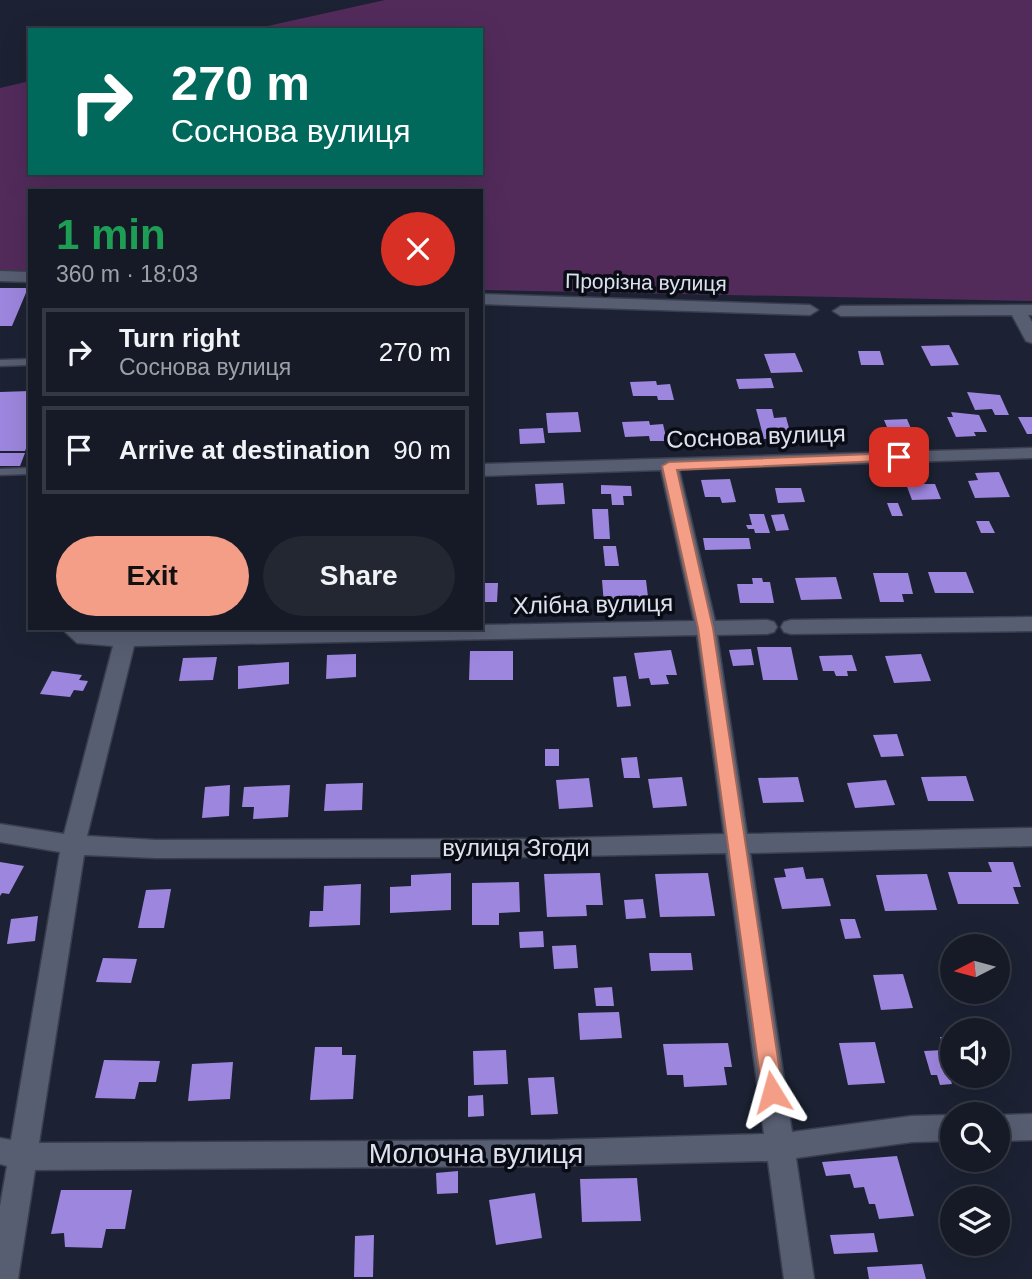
<!DOCTYPE html>
<html lang="en">
<head>
<meta charset="utf-8">
<style>
  :root { --surface:#151a26; --page:#222732; --text:#f1f3f6; --muted:#9da1a7; --line:#343843; --accent:#f49e87 }
  body { margin:0; font-family:Helvetica,sans-serif; background:var(--page); color:var(--text); height:100vh; display:flex; flex-direction:column; font-size:26px; white-space:nowrap }
  * { box-sizing:border-box; margin:0 }
  p { font-size:23px; color:var(--muted) }
  .icon { flex:none; width:38px; height:38px; fill:none; stroke:currentColor; stroke-width:2; stroke-linecap:round; stroke-linejoin:round }
  .map { position:relative; flex:1; overflow:hidden }
  .sheet { position:absolute; left:28px; top:189px; width:455px; height:441px; display:flex; flex-direction:column; background:var(--surface); border-radius:0px; box-shadow:0 7px 28px #0002,0 0 0 2px var(--line) }
  .sheet>* { flex:none }
  .top-card { position:absolute; left:28px; top:28px; width:455px; height:147px; border-radius:0px; box-shadow:0 7px 28px #0002,0 0 0 2px var(--line); background:#00695c; color:#fff; overflow:hidden }
  .needle { width:46px; rotate:264deg }
  .buttons { position:absolute; left:940px; top:934px; display:grid; gap:14px }
  .buttons a { display:grid; place-items:center; width:70px; height:70px; border-radius:50%; background:var(--surface); box-shadow:0 7px 28px #0002,0 0 0 2px var(--line); font-size:35px }
  .pin { position:absolute; display:grid; place-items:center; width:60px; height:60px; color:#fff; margin:-30px; border-radius:14px; box-shadow:0 4px 10px #0006 }
  .me { position:absolute; width:77px; margin:-38px; rotate:352deg; stroke-linejoin:round; filter:drop-shadow(0 0 5px #0008) }
  .turn { display:flex; align-items:center; gap:24px; height:147px; padding:0 28px; font-size:32px }
  .turn .icon { width:91px; height:91px; stroke-width:2.5 }
  .turn b { display:block; font-size:49px; line-height:60px }
  .round { display:grid; place-items:center; flex:none; width:74px; height:74px; border-radius:37px; background:var(--page) }
  .summary { display:flex; align-items:center; justify-content:space-between; height:119px; padding:0 28px }
  h1 { font-size:42px; font-weight:600; line-height:52px; color:#1e9e55 }
  .cta { display:flex; gap:14px; margin-top:auto; padding:14px 28px }
  .cta a { flex:1; height:80px; border-radius:42px; background:var(--accent); color:#111; font-size:28px; font-weight:600; line-height:80px; text-align:center }
  .cta a+a { background:var(--page); color:var(--text) }
  ul { padding:0; list-style:none }
  li { display:flex; align-items:center; gap:21px; height:88px; margin:0 14px 10px; padding:0 14px; border:4px solid var(--line); border-radius:0px }
  li div { flex:1 }
  li b { display:block; font-size:26px }
  li em { font-style:normal }
  .map>svg:first-child { display:block }
  .green { fill:#522b5b }
  .building { fill:#9d86de }
  .lines { fill:none; stroke-linecap:round; stroke-linejoin:round }
  .lane-casing { stroke:#3a3e4d; stroke-width:3 }
  .street-casing { stroke:#3a3e4d; stroke-width:3 }
  .lane { fill:#575e72; fill-rule:evenodd }
  .street { fill:#575e72; fill-rule:evenodd }
  .route { fill:#f49e87; stroke:#9f6758; stroke-width:2 }
  .labels { text-anchor:middle; dominant-baseline:central; stroke-width:7; stroke-linejoin:round; paint-order:stroke }
  .far-street-label { font-size:21px; fill:#dde1ed; stroke:#090c14 }
  .street-label { font-size:24px; fill:#dde1ed; stroke:#090c14 }
  .near-street-label { font-size:28px; fill:#dde1ed; stroke:#090c14 }
</style>
</head>
<body>
<div class="map">
<svg width="1032" height="1279" viewBox="0 0 1032 1279">
  <rect width="100%" height="100%" fill="#1c2233"/>
  <path class="green" d="M385 0H1032V301L481 290V191H30V273L0 272V88L30 81V173H481V30H250Z"/>
  <path class="building" d="M0 288H28L12 326H0Z
    M949 345 959 365 931 366 921 346Z
    M858 351H880L884 365H861Z
    M795 353 803 372 771 373 764 354Z
    M771 378 774 388 739 389 736 379Z
    M656 381 657 385 670 384 674 400H658L657 396H633L630 382Z
    M30 391V439L25 451H0V392Z
    M967 392 1000 395 1009 415H995L992 409 975 410Z
    M756 409H772L774 418 786 417 792 439H764Z
    M578 412 581 432 548 433 546 413Z
    M951 412 979 415 987 432H974L976 436 956 437 947 417H953Z
    M1018 417H1032V434H1027Z
    M907 419 915 438 892 439 884 420Z
    M649 421 650 425 663 424 667 441H650L649 436 625 437 622 422Z
    M543 428 545 443 520 444 519 429Z
    M0 453H25L20 466H0Z
    M999 472 1010 497 975 498 968 481 978 480 975 473Z
    M730 479 736 502 722 503 720 497H705L701 480Z
    M563 483 565 504 537 505 535 484Z
    M906 484H935L941 499 912 500Z
    M601 485 631 486 632 496H623L624 505H612L611 494H601Z
    M775 488H801L805 502 778 503Z
    M887 503H898L903 516H892Z
    M592 509H608L610 539H594Z
    M749 514H764L770 533H755L754 529H748L746 525H752Z
    M784 514 789 530 776 531 771 515Z
    M976 521H989L995 533H981Z
    M703 538H749L751 549 705 550Z
    M603 546H616L619 566H605Z
    M928 572H966L974 593H935Z
    M873 573H908L913 594H902L904 602H880Z
    M836 577 842 599 801 600 795 578Z
    M752 578H762L763 582H770L774 603H740L737 584H753Z
    M602 580H646L649 605H604Z
    M481 583H498L497 602H481Z
    M757 647H791L798 680H763Z
    M751 649 754 665 733 666 729 650Z
    M671 650 677 675H666L669 684 651 685 649 678 639 679 634 653Z
    M470 651H513V680H469Z
    M356 654V677L326 679 327 655Z
    M921 654 931 681 894 683 885 656Z
    M852 655 857 671H847L848 676H836L834 671H823L819 656Z
    M217 657 213 680 179 681 183 658Z
    M289 662V684L238 689V666Z
    M52 671 82 675 79 680 88 681 83 691 74 690 70 697 40 694Z
    M626 676 631 706 617 707 613 677Z
    M897 734 904 756 881 757 873 735Z
    M545 749H559V766H545Z
    M637 757 640 778H624L621 758Z
    M966 776 974 801H928L921 777Z
    M682 777 687 806 653 808 648 779Z
    M798 777 804 802 763 803 758 778Z
    M589 778 593 807 559 809 556 780Z
    M886 780 895 805 855 808 847 783Z
    M363 783 362 810 324 811 326 784Z
    M230 785 229 816 202 818 205 787Z
    M290 785 288 817 253 819 254 807H242L244 787Z
    M0 862 24 866 9 894 2 893 0 896Z
    M988 862H1013L1021 887H1013L1019 904H958L948 872H992Z
    M803 867 806 879 823 878 831 906 782 909 774 878 786 877 784 869Z
    M451 873V910L390 913V887L411 886V875Z
    M600 873 603 905H586L587 916 547 917 544 874Z
    M708 873 715 916 660 917 655 874Z
    M927 874 937 910 885 911 876 875Z
    M519 882 520 912 499 913V925H472V883Z
    M361 884 360 925 309 927 310 911H323L324 886Z
    M171 889 164 928H138L146 890Z
    M643 899 646 918 626 919 624 900Z
    M38 916 35 941 7 944 11 919Z
    M840 919H855L861 938 845 939Z
    M543 931 544 947 520 948 519 932Z
    M576 945 578 968 554 969 552 946Z
    M649 953H691L693 970 651 971Z
    M103 958 137 959 131 983 96 982Z
    M903 974 913 1008 881 1010 873 975Z
    M612 987 614 1006H596L594 988Z
    M619 1012 622 1038 580 1040 578 1013Z
    M940 1037H952V1074L949 1075 952 1084 940 1085 937 1075H931L924 1051 944 1050Z
    M875 1042 885 1083 848 1085 839 1043Z
    M728 1043 732 1067H724L727 1085 684 1087 683 1075H667L663 1044Z
    M315 1047H342V1055H356L353 1099 310 1100Z
    M506 1050 508 1084 474 1085 473 1051Z
    M104 1060 160 1061 156 1082H139L135 1099 95 1098Z
    M233 1062 230 1099 188 1101 192 1064Z
    M554 1077 558 1114 531 1115 528 1078Z
    M483 1095 484 1116 468 1117V1096Z
    M897 1156 914 1216 879 1219 875 1204H869L864 1187 854 1188 850 1174 826 1176 822 1162Z
    M458 1171V1193L437 1194 436 1173Z
    M637 1178 641 1221 582 1222 580 1179Z
    M61 1190H132L125 1229H106L102 1248 65 1247 64 1233 51 1234Z
    M535 1193 542 1238 496 1245 489 1200Z
    M874 1233 878 1252 834 1254 830 1235Z
    M374 1235 373 1277H354L355 1236Z
    M922 1264 926 1279H869L867 1267Z"/>
  <g class="lines">
    <g class="lane-casing">
      <path id="lane" d="M30 359V365L0 366V360Z
        M30 468V474L0 475V469Z"/>
    </g>
    <g class="street-casing">
      <path id="street" d="M0 271 30 272V282L0 281Z
        M481 294 810 305 818 310 810 315 481 304Z
        M1032 305V315H1028L1032 322V343L1026 341 1012 315 841 316 833 311 841 306Z
        M1032 448V458L679 469 715 621 767 620 774 622 777 627 774 632 767 634 717 635 747 834 1032 828V846L750 853 792 1132 912 1116 952 1115V1141L912 1142 796 1158 814 1279H784L768 1161 553 1166 35 1170 18 1279H0V1206L7 1166 0 1164V1138L11 1140 60 852 0 842V824L64 834 113 646 77 643 61 628 125 632 481 628V625L694 621 661 470 481 476V464ZM697 635 724 834 528 839 156 840 87 836 134 646ZM726 853 764 1134 553 1140 39 1143 84 855 156 858 528 857Z
        M1032 617V631L791 634 784 632 781 627 784 622 791 620Z
        M1032 1114V1140L998 1141V1115Z"/>
    </g>
    <use href="#lane" class="lane"/>
    <use href="#street" class="street"/>
  </g>
  <path class="route" d="M899 453 906 457 904 460 677 470 713 628 783 1092 780 1099 772 1102 765 1099 762 1092 698 628 662 466 669 462Z"/>
  <g class="labels">
    <g class="far-street-label">
      <text transform="translate(646 282) rotate(1)">Прорізна вулиця</text>
    </g>
    <g class="street-label">
      <text transform="translate(756 436) rotate(-2)">Соснова вулиця</text>
      <text transform="translate(593 604) rotate(-1)">Хлібна вулиця</text>
      <text x="516" y="847">вулиця Згоди</text>
    </g>
    <g class="near-street-label">
      <text x="476" y="1153">Молочна вулиця</text>
    </g>
  </g>
</svg>
<div class="buttons">
<a><svg class="needle" viewBox="-14 -14 28 28"><path d="M0-13l5 13h-10z" fill="#e53935"/><path d="M0 13l5-13h-10z" fill="#9da1a7"/></svg></a>
<a><svg class="icon" aria-label="sound" viewBox="0 0 24 24"><path d="M4 9h4l5-4v14l-5-4H4zM17 9q2 3 0 6"/></svg></a>
<a><svg class="icon" aria-label="search" viewBox="0 0 24 24"><circle cx="10" cy="10" r="6"/><path d="M15 15l6 6"/></svg></a>
<a><svg class="icon" aria-label="layers" viewBox="0 0 24 24"><path d="M12 4l9 5-9 5-9-5zM3 14l9 5 9-5"/></svg></a>
</div>
<div class="pin" style="left:899px;top:457px;background:#d93025"><svg class="icon" aria-label="arrive" viewBox="0 0 24 24"><path d="M6 21V4h12l-3 4 3 4H6"/></svg></div>
<svg class="me" style="left:772px;top:1092px" viewBox="-20 -20 40 40"><path d="M0-17L14 15 0 8-14 15z" fill="#f49e87" stroke="#fff" stroke-width="4"/></svg>
<div class="top-card">
<div class="turn"><svg class="icon" aria-label="right" viewBox="0 0 24 24"><path d="M7 20v-9h11M14 6l5 5-5 5"/></svg><div><b>270 m</b>Соснова вулиця</div></div>
</div>
<section class="sheet">
<div class="summary"><div><h1>1 min</h1><p>360 m · 18:03</p></div><a class="round" style="background:#d93025;color:#fff"><svg class="icon" aria-label="close" viewBox="0 0 24 24"><path d="M6 6l12 12M18 6L6 18"/></svg></a></div>
<ul>
<li><svg class="icon" aria-label="right" viewBox="0 0 24 24"><path d="M7 20v-9h11M14 6l5 5-5 5"/></svg><div><b>Turn right</b><p>Соснова вулиця</p></div><em>270 m</em></li>
<li><svg class="icon" aria-label="arrive" viewBox="0 0 24 24"><path d="M6 21V4h12l-3 4 3 4H6"/></svg><div><b>Arrive at destination</b></div><em>90 m</em></li>
</ul>
<div class="cta"><a>Exit</a><a>Share</a></div>
</section>
</div>
</body>
</html>
